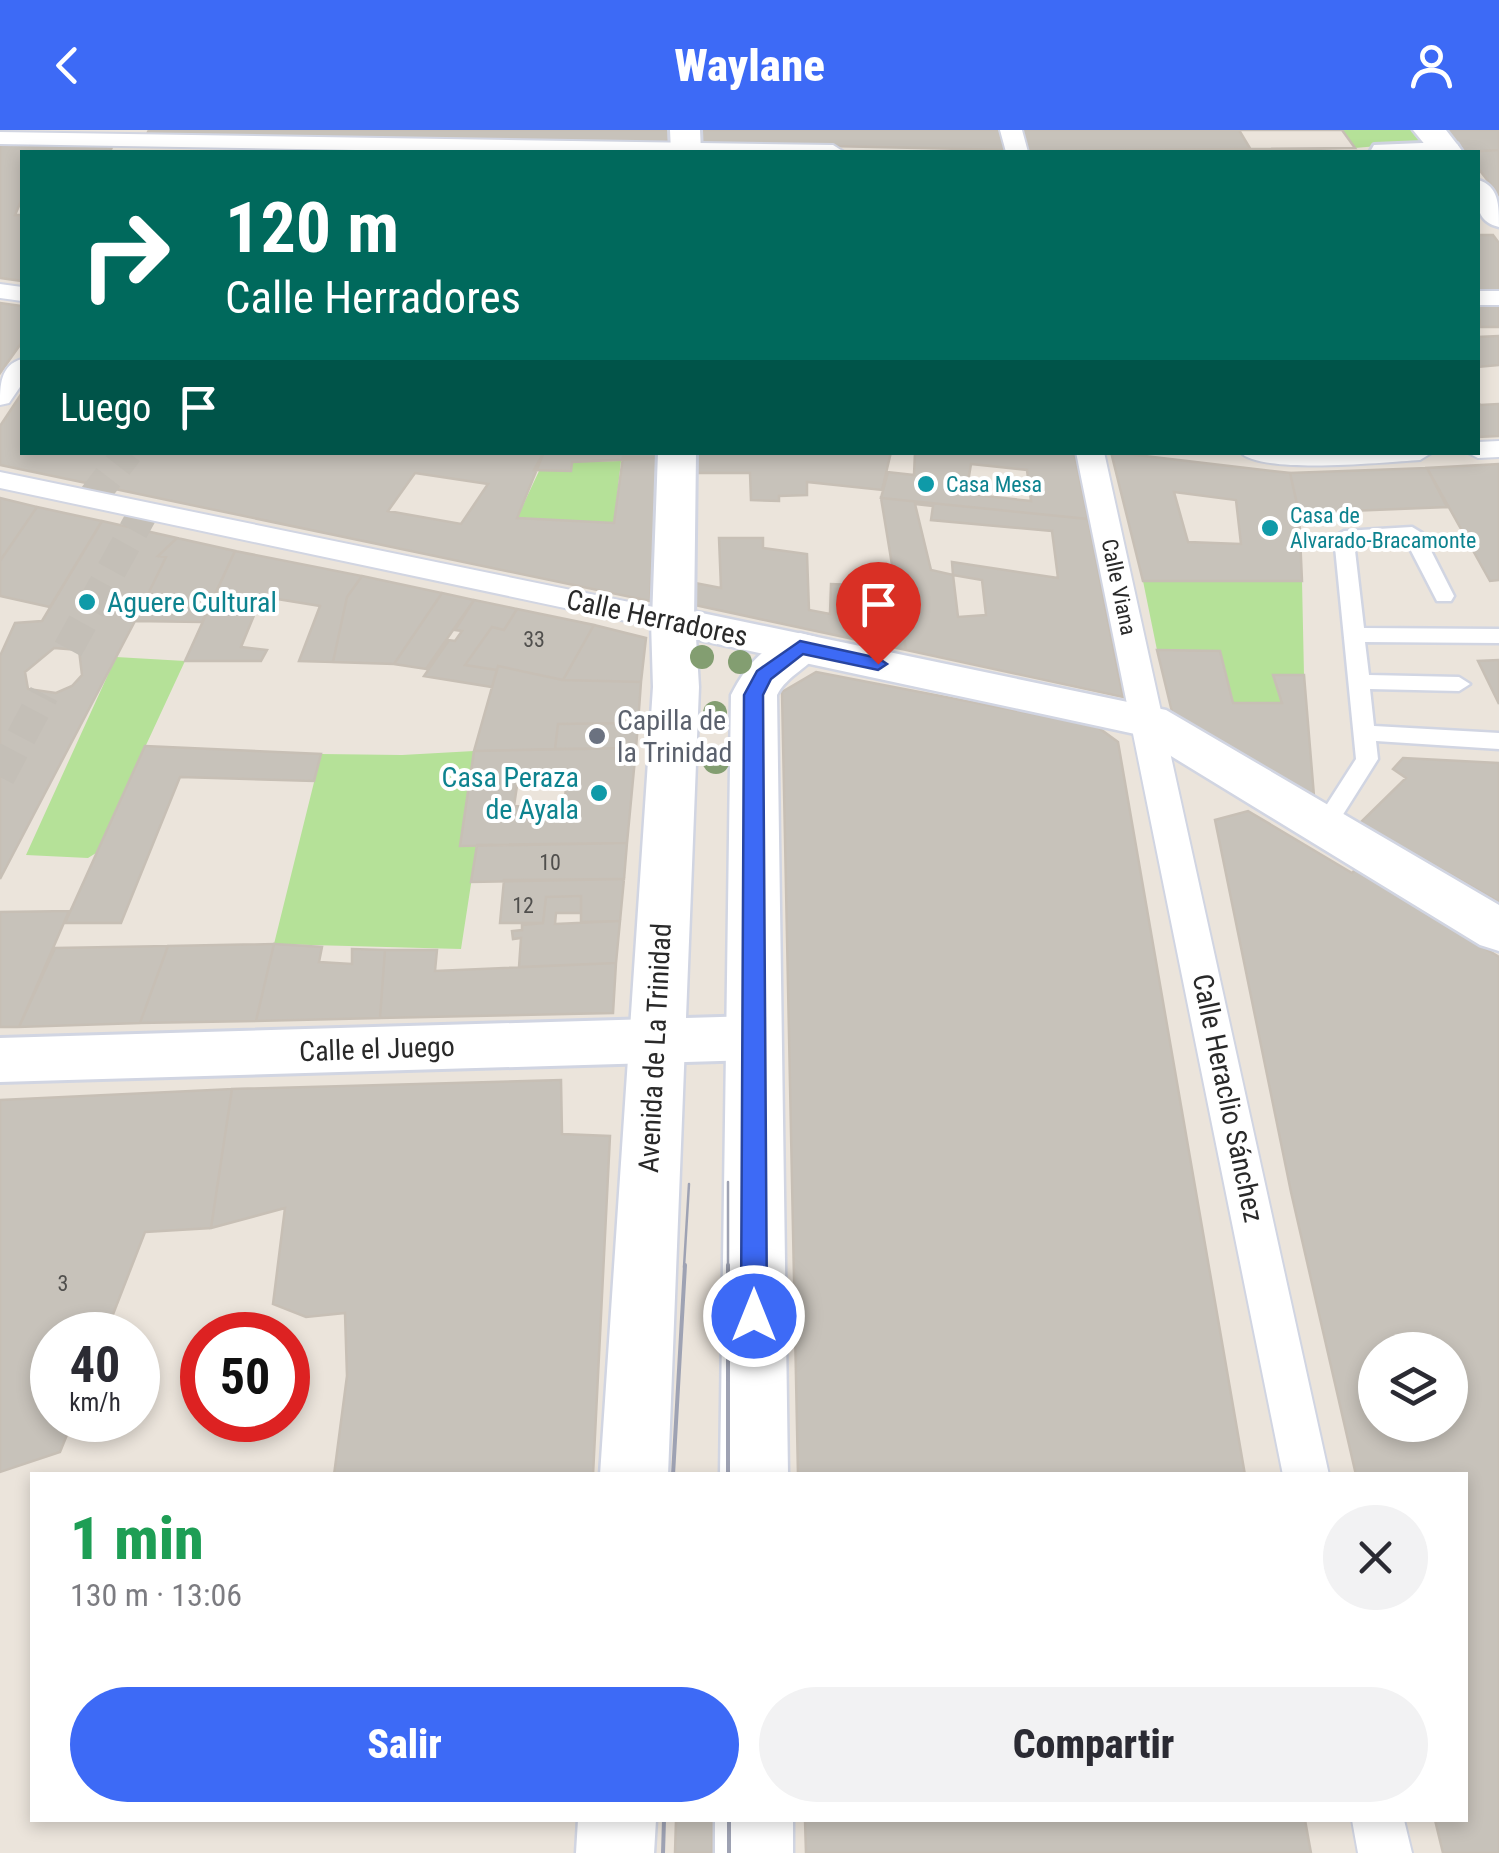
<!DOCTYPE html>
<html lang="es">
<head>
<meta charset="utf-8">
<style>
  :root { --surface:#fff; --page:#f2f2f3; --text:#2b2b33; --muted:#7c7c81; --accent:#3d6af6 }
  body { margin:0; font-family:"Roboto Condensed",sans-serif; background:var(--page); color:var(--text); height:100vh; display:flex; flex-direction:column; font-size:38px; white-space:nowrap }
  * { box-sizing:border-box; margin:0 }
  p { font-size:32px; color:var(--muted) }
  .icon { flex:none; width:55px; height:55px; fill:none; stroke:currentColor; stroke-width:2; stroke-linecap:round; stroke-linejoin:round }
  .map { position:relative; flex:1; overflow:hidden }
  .panel { position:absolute; left:30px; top:1342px; width:1438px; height:350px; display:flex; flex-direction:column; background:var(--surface); border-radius:0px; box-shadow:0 5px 15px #0003 }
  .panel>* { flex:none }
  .guide { position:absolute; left:20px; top:20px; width:1460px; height:305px; border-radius:0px; box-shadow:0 5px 15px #0003; background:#00695c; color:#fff; overflow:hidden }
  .tools { position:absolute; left:1358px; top:1202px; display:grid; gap:20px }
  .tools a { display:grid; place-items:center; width:110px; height:110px; border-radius:50%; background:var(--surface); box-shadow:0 5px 15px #0003; font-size:50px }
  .speed { position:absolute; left:30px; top:1182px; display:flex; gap:20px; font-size:50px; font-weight:700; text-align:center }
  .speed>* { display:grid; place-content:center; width:130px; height:130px; border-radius:50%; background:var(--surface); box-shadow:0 5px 15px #0003; line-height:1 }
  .speed small { font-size:25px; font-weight:400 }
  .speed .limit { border:15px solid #d22; background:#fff; color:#111 }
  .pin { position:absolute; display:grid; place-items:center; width:85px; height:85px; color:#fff; margin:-102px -42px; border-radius:50% 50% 50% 0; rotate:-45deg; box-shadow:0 0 10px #0007 }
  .pin .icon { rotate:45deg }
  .me { position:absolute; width:110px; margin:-55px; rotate:0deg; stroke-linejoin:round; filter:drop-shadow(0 0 8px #0008) }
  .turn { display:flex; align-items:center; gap:35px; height:210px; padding:0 40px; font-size:45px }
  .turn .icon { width:130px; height:130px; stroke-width:2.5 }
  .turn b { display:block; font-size:70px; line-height:85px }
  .then { display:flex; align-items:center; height:95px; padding:0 40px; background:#0003; gap:20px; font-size:38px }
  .round { display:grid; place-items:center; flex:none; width:105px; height:105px; border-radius:52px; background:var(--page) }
  .head { display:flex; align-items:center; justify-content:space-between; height:170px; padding:0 40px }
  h1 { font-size:60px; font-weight:800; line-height:75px; color:#1e9e55 }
  .button { display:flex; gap:20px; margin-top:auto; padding:20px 40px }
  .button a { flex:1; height:115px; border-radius:60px; background:var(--accent); color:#fff; font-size:40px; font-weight:800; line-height:115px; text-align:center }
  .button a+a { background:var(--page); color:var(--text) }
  header { display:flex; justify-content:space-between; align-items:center; height:130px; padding:0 40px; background:var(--accent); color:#fff; font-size:45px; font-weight:800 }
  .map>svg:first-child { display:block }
  .green { fill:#b5e198 }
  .building { fill:#c7c2ba; stroke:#c7bfb5; stroke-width:2.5; fill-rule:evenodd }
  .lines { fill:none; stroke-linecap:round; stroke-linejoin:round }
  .pedestrian-tunnel { stroke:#c4bfb7; stroke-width:30; stroke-dasharray:30 15; stroke-linecap:butt }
  .service-casing { stroke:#d1d5e2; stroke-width:5 }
  .pedestrian-casing { stroke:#d1d5e2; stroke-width:4 }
  .minor-casing { stroke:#d1d5e2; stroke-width:6 }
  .tertiary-casing { stroke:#d1d5e2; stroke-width:5 }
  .secondary-casing { stroke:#d1d5e2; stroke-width:5 }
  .service { fill:#fff; fill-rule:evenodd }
  .pedestrian { fill:#fff; fill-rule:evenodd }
  .minor { fill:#fff; fill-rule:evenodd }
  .tertiary { fill:#fff; fill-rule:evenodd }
  .secondary { fill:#fff; fill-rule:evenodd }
  .tram-far1 { stroke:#9ea2b3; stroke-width:2.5 }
  .tram { stroke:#9ea2b3; stroke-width:4 }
  .tree { fill:#839e71 }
  .route { fill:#3d6af6; stroke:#2845a0; stroke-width:2.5 }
  .culture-dot { fill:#0f9aa8; stroke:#fff; stroke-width:4 }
  .worship-dot { fill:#6b7280; stroke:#fff; stroke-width:4 }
  .labels { text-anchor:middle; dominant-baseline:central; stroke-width:8; stroke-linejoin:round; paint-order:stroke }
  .far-culture-label { font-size:22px; fill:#0d838f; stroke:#fff; text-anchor:start }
  .far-street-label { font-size:22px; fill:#292929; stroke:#fff }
  .number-label { font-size:22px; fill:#504f4d }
  .culture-label { font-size:28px; fill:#0d838f; stroke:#fff; text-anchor:start }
  .street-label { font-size:28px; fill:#292929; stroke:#fff }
  .worship-label { font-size:28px; fill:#5b616d; stroke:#fff; text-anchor:start }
</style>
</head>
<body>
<header><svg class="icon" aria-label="back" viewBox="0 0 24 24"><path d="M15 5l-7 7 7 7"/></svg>Waylane<svg class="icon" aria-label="person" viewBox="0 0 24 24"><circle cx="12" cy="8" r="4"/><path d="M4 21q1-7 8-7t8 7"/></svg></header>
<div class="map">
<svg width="1499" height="1723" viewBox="0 0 1499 1723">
  <rect width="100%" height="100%" fill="#ebe4db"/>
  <path class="green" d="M1342 0H1413L1423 12 1355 18Z
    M621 331 614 393 517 388 539 341H571L572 332Z
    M1143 451H1302L1304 545H1273L1282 573H1233L1220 521 1157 520Z
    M116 527 185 531 96 723 88 728 26 725Z
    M474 621 460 715H477L461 819 274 814 321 624 402 625Z"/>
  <path class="building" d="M149 0H671V9L660 14 147 4Z
    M699 0H1000L1006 20 700 13Z
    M1021 0H1342L1355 18 1027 21Z
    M1239 0H1342L1355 18 1251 20Z
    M1446 0H1499V20L1465 22Z
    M0 14 112 17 110 22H22V69L15 85H22V151L0 148Z
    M1499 20V65L1478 38V22H1465Z
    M1478 105H1493L1499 113V164H1478Z
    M0 173 22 176V212L0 243Z
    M1478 173H1499V197H1480Z
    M1499 206V235L1478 237V207Z
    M22 263V322H544L517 388 614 393 623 327 657 328 650 471 0 335V296ZM415 343 488 354 461 394 388 381Z
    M1478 272 1480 275 1499 274V306L1478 307Z
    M544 322H657V328L572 332 571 341 534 340Z
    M687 322H891L882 360 807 352V365L779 366V371L751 370 750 343H686Z
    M915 322H1074L1088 389 881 368 888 342 914 345ZM971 334 1027 340 1031 371 966 364Z
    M1111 322 1290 343 1299 383 1302 451H1143ZM1174 362 1236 370 1241 414 1188 412Z
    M1499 334V450L1490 451 1427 338Z
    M1427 338 1447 377 1299 383 1290 343Z
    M0 368 37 377 0 431Z
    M881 368 1088 389 1123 567 906 520ZM915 374 933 376 931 390 1052 401 1058 448 952 432 953 445 931 440ZM953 445 982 450 986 485 958 487Z
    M37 377 102 391 50 477 0 466V431Z
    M102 391 177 408 158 426 166 427 135 491 0 749V526L15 493 42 491ZM54 518 79 520 82 545 72 556 56 563 28 559 25 542Z
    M177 408 235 421 202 492 135 491 166 427 158 426Z
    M719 408H763V418L807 424 809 480 830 484 831 454 854 455 852 471 863 468 873 472 858 510 690 474V452L721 458Z
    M235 421 362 446 347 467 333 532 299 531 320 476 271 468 267 478H257L241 517 267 520 261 531H185Z
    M362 446 442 463 394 534 333 532 347 467Z
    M877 460 896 461 906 520 858 510Z
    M442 463 474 470 426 539 394 534Z
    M474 470 517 479 504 500 492 497 465 535 497 540 492 557 424 546 449 510 455 511 462 501 455 500Z
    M517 479 594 495 563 550 498 536 497 540 465 535 492 497 504 500Z
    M594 495 646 508 641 552 563 550Z
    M1157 520 1220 521 1233 573H1282L1273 545H1304L1314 666 1173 586Z
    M1499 530V574L1478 531Z
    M498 536 563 550 641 552 638 593 558 594 555 619 474 621Z
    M816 542 1096 596 1118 612 1245 1345H798L782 562Z
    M638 593 636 618 555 619 558 594Z
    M145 616 321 624 314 651 180 647 121 793H65Z
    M636 618 627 713 460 716 474 621ZM518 649H567L564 677 514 676Z
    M1403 628 1499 633V772L1360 693 1406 648 1393 639Z
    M1248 681 1352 743 1355 740 1499 827V1723H1443L1435 1690H1465V1345H1356L1291 1062 1215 690ZM1375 1220H1450V1295H1375Z
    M627 713 624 749 471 752 477 715Z
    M624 749 620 791 581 792V766L546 767 543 793H500L504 750Z
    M581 766V783H556L555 794 620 791 616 833 519 837 521 808 513 809 512 801 522 800V795L543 793 546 767Z
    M69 781 19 897H0V782Z
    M274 814 322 817 319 832 352 834V819L385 820 380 888 256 891Z
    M274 814 256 891 140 893 168 816Z
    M168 816 140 893 19 897 55 818Z
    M385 820H437L435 841 616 833 613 883 380 888Z
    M561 950 562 1004 610 1006 593 1345H334L347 1246 345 1183 306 1187 273 1174 285 1078 211 1098 232 959Z
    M232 959 211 1098 145 1102 105 1205H52V1290H73L60 1322 0 1342V970Z
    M676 1690H713L712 1723H675Z
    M805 1690H1305L1311 1723H806Z"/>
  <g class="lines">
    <path class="pedestrian-tunnel" d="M90 371 128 322
      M68 519 143 383
      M0 647 44 564"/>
    <g class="service-casing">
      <path id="service" d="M1412 397 1422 403 1454 466 1451 471H1437L1405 409 1354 412 1364 498 1499 499V513L1365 512 1369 545 1459 547 1470 554 1459 561 1370 559 1374 596 1499 603V619L1376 611 1378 629 1332 702H1316L1313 696 1356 629 1334 407 1344 401Z"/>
    </g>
    <g class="pedestrian-casing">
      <path id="pedestrian" d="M1000 0H1022L1028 22H1006Z
        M0 2 833 15 844 22H473L0 14Z
        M0 154 22 157V171L0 168Z
        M1478 161H1499V175H1478Z
        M22 229V254L9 273 0 275C0 256 0 235 22 229Z
        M1499 311V327L1478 328 1466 322H1478V312Z
        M1076 322H1104L1329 1345H1283Z
        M1240 322H1433L1420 330C1386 332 1260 345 1240 322Z
        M0 342 673 481 684 484 688 491 684 498 673 501 0 358Z
        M1352 1690H1404L1412 1723H1358Z"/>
    </g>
    <g class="minor-casing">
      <path id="minor" d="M670 0H700L701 22H671Z
        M1446 12 1457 14 1461 21 1370 22 1374 15Z
        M658 322H696L694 491 688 501 673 505 658 501 652 491Z
        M754 886 773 893 781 908 773 923 754 930 0 952V908Z"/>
    </g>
    <g class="tertiary-casing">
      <path id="tertiary" d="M1413 0H1446L1463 22H1431Z
        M1478 50C1499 56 1499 75 1499 97 1474 91 1477 71 1478 50Z
        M673 477 1166 580 1499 775V821L1480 815 1135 604 657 501 651 491 657 481Z"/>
    </g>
    <g class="secondary-casing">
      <path id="secondary" d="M673 477 689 481 695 491 699 557 668 1345H600L653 557 651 491 657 481Z
        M800 503 816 507 823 518C811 537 787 545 777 565L788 1345H720L731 565C746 535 766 512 800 503Z
        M578 1690H656L654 1723H576Z
        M715 1690H793V1723H715Z"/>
    </g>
    <use href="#service" class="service"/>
    <use href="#pedestrian" class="pedestrian"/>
    <use href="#minor" class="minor"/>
    <use href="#tertiary" class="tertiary"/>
    <use href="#secondary" class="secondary"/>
    <path class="tram-far1" d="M728 1052V1137
      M684 1137 689 1054"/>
    <path class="tram" d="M728 1135V1345
      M673 1345 685 1135
      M729 1690V1723
      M663 1723 664 1690"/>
  </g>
  <g class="tree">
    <circle cx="702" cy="527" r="12"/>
    <circle cx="740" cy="532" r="12"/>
    <circle cx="715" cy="583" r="12"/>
    <circle cx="716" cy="630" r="14"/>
  </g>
  <path class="route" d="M800 511 878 528 887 534 878 540 803 524 771 549 763 565 767 1186 763 1195 754 1198 744 1195 741 1186 744 565 757 541Z"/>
  <g class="culture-dot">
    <circle cx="926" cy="354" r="10"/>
    <circle cx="1270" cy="398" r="10"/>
    <circle cx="87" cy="472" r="10"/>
    <circle cx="599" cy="663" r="10"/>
  </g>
  <circle class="worship-dot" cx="597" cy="606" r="10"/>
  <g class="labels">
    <g class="far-culture-label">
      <text x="946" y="354">Casa Mesa</text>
      <text x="1290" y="385">Casa de<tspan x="1290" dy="25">Alvarado-Bracamonte</tspan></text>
    </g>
    <g class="far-street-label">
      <text transform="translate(1119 457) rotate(78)">Calle Viana</text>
    </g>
    <g class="number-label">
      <text x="534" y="509">33</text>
      <text x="550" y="732">10</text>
      <text x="523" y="775">12</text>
      <text x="63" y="1153">3</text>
    </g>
    <g class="culture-label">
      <text x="107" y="472">Aguere Cultural</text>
      <text x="579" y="647" text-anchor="end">Casa Peraza<tspan x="579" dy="32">de Ayala</tspan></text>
    </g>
    <g class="street-label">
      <text transform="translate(657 488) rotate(12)">Calle Herradores</text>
      <text transform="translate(655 918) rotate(-87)">Avenida de La Trinidad</text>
      <text transform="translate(377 919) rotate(-2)">Calle el Juego</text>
      <text transform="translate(1228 968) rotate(78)">Calle Heraclio Sánchez</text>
    </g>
    <g class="worship-label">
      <text x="617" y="590">Capilla de<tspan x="617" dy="32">la Trinidad</tspan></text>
    </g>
  </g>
</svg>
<div class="tools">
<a><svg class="icon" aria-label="layers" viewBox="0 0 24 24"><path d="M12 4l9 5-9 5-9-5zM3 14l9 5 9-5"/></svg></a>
</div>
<div class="speed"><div>40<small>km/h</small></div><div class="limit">50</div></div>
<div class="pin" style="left:878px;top:534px;background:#d93025"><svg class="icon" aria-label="arrive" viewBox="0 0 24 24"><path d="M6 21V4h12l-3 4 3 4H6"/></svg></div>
<svg class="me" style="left:754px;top:1186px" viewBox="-20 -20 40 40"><circle r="17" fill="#3d6af6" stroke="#fff" stroke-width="3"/><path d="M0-11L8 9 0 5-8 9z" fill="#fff"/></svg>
<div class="guide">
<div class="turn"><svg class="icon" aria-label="right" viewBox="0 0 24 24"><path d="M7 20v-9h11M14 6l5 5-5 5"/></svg><div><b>120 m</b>Calle Herradores</div></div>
<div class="then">Luego<svg class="icon" aria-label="arrive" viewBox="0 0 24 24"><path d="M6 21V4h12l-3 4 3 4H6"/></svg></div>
</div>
<section class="panel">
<div class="head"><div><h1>1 min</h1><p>130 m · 13:06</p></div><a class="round"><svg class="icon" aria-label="close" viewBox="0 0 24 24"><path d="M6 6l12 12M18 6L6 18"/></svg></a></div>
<div class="button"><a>Salir</a><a>Compartir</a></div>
</section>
</div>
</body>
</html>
